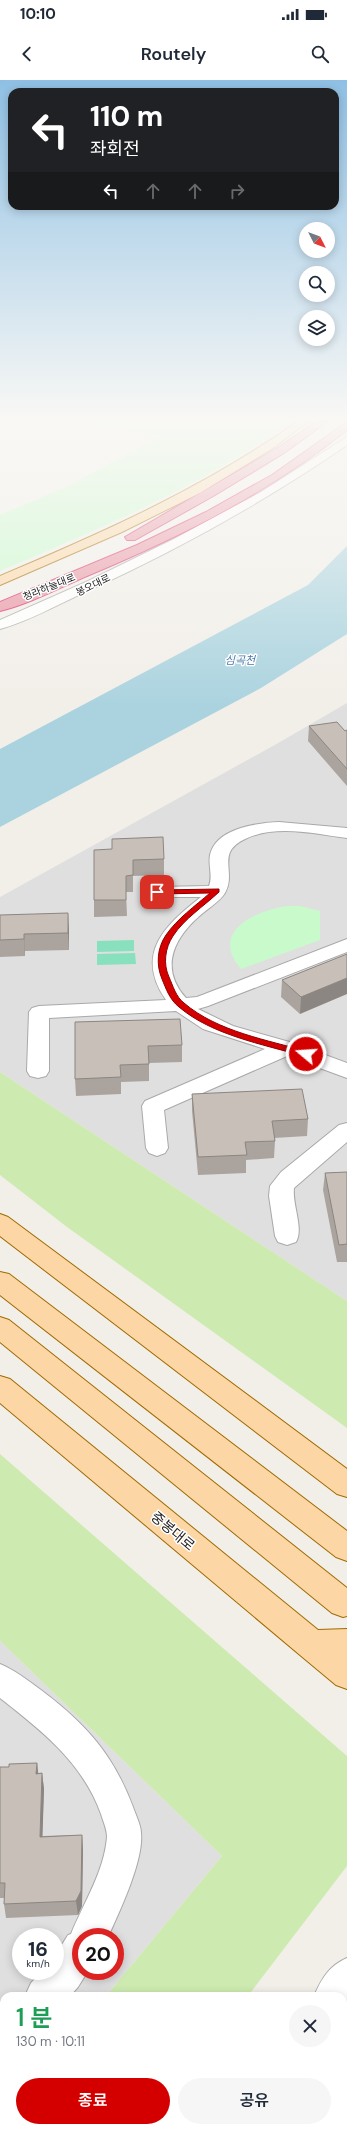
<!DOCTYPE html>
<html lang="ko">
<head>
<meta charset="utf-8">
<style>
  :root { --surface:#fff; --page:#f6f6f7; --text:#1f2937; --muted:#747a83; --accent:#d40000 }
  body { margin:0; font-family:"DM Sans","Noto Sans KR",sans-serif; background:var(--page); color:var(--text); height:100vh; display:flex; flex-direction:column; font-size:15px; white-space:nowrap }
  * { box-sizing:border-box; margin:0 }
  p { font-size:13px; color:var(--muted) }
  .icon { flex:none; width:22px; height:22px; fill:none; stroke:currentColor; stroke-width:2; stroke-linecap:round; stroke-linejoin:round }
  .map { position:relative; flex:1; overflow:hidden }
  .side { position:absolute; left:0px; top:1912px; width:347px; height:140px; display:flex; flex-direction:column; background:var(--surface); border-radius:12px 12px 0 0; box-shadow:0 2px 10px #0003 }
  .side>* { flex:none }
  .hud { position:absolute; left:8px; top:8px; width:331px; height:122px; border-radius:12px; box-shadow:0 2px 10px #0003; background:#202124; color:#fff; overflow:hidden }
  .needle { width:26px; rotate:132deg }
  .controls { position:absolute; left:299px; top:142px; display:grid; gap:8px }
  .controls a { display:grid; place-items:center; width:36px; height:36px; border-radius:50%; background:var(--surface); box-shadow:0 2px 10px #0003; font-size:20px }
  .speed { position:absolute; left:12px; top:1848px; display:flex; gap:8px; font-size:20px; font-weight:700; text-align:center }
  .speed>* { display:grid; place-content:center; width:52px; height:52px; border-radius:50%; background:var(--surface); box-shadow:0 2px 10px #0003; line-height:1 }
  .speed small { font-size:10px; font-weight:400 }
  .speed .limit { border:6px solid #d22; background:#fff; color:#111 }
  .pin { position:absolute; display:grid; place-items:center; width:34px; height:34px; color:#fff; margin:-17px; border-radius:8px; box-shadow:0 2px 6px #0006 }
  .me { position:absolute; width:44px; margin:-22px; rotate:288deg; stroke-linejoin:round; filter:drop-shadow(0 0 3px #0008) }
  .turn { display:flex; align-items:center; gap:14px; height:84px; padding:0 16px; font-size:18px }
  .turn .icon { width:52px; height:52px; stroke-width:2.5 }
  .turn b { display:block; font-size:28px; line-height:34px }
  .lanes { display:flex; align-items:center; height:38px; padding:0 16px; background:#0003; justify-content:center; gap:20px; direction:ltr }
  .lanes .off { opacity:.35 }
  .round { display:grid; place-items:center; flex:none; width:42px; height:42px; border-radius:21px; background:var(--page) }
  .headline { display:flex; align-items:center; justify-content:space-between; height:68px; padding:0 16px }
  h1 { font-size:24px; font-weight:600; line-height:30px; color:#1e9e55 }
  .cta { display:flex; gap:8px; margin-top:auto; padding:8px 16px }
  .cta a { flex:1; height:46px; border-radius:24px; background:var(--accent); color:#fff; font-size:16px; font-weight:600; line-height:46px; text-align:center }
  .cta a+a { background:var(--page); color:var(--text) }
  .status { display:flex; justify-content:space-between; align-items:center; height:28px; padding:0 20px; background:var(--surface); direction:ltr }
  .status svg { height:11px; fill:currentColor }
  header { display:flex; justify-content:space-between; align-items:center; height:52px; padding:0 16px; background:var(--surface); font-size:18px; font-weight:600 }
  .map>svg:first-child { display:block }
  .residential { fill:#e0dfdf; fill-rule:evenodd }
  .grass { fill:#cdebb0 }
  .park { fill:#c8facc }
  .pitch { fill:#88e0be }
  .water { fill:#aad3df }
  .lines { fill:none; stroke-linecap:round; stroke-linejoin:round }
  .minor-casing { stroke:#a9a9a9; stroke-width:2 }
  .major-casing { stroke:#a06b00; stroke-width:2 }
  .highway-casing { stroke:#dc2a67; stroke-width:2 }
  .minor { fill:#fff; fill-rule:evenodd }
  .major { fill:#fcd6a4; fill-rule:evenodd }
  .highway { fill:#e892a2; fill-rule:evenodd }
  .wall { fill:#aba49e }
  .shaded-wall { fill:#8b8681 }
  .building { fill:#c7bfb8; stroke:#8b8681 }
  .route { fill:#d40000; stroke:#8a0000 }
  .labels { text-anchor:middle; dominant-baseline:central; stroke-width:3; stroke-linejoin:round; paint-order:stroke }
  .far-street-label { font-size:10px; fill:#222; stroke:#fff }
  .far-water-label { font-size:11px; font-style:italic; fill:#4a7aab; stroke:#fff }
  .near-street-label { font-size:14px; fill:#222; stroke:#fff }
</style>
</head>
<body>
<div class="status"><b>10:10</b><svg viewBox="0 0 49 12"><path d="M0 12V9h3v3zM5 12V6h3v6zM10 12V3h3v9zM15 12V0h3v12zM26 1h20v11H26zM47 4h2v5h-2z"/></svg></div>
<header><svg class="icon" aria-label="back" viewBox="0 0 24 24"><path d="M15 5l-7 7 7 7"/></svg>Routely<svg class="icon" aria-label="search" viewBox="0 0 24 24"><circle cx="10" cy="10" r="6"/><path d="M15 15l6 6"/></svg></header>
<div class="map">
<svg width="347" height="2052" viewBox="0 0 347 2052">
  <rect width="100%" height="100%" fill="#f2efe9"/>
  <path class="residential" d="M347 623V1221L0 992V817L280 662Z
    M0 1561 222 1776 106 1916H4V2040L0 2045ZM21 1857H55V1891H21ZM81 1857H115V1891H81Z"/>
  <path class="grass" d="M0 992 347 1221V1348L67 1147 0 1095Z
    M0 1374 347 1676V1786L248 1916H106L222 1776 0 1561Z
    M4 2040V2048H147L144 2052H0V2045Z"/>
  <path class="park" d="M74 341H291C203 406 101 448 0 491V435L70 405 160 356Z
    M287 826H300L320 831V860L241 889C209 852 254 831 287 826Z"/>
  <path class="pitch" d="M134 860V871L97 872V861Z
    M135 873 136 884 97 885V874Z"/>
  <path class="water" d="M347 466V554L261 608 0 747V669L308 505Z"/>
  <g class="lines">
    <g class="minor-casing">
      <path id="minor" d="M347 357V365C264 422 176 471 83 513 57 525 27 542 0 549V540L86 502 174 459 261 412Z
        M279 742 347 748V758C315 754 276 744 245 759 215 773 237 792 225 813 220 821 210 827 203 833 175 856 158 887 186 918L197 917 347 859V872L208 926 198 929 233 946 293 963 347 983V998L287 976 164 1030 168 1068 165 1073 157 1076 149 1073 146 1068 142 1026 145 1021 265 969 203 949 176 931 49 938V991L46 996 38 998 30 996 27 991 29 932 32 928 39 926 166 920C134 874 165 845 201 817H157L151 816 148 812 151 808 157 807 209 806C213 796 208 785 210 775 216 748 257 743 279 742Z
        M347 1043V1062L294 1108C292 1125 304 1148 296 1162L287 1165 278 1162 275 1156 269 1116 270 1106 281 1092 339 1045Z
        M0 1584C15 1590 27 1600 41 1610 86 1644 113 1674 133 1727 136 1736 141 1745 141 1753 144 1780 119 1833 108 1857H81V1891H88L78 1907 70 1916H25L31 1903 42 1891H55V1876L68 1855 71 1854C84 1822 104 1792 107 1757 107 1749 103 1741 101 1734 83 1683 41 1650 0 1618Z
        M347 1878V1928L343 1931V1916H314C322 1898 329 1886 347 1878Z
        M4 1940V1981L0 1982V1942Z
        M347 1987V2031L343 2033V1989Z
        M219 2048H260L258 2052H217Z
        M297 2048H338L336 2052H295Z"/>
    </g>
    <g class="major-casing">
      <path id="major" d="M298 341H309L273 368 200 413 122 452 0 505V496C104 452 206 407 298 341Z
        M0 1134 8 1137 347 1389V1417L337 1414 0 1156Z
        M0 1192 9 1194 347 1451V1481L336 1477 0 1215Z
        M0 1237 9 1240 347 1508V1536L343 1537 332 1533 0 1262Z
        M0 1296 10 1299 318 1550 347 1549V1609L336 1605 300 1575 0 1323Z"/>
    </g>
    <g class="highway-casing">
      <path id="highway" d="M317 341H328L284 373 215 415 135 460H127L125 457 276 369Z
        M347 342V350C268 413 180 457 87 496 59 508 29 524 0 531V522L137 465 206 432 272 395Z"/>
    </g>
    <use href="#minor" class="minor"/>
    <use href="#major" class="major"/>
    <use href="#highway" class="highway"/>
  </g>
  <path class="wall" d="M309 646 345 651 347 650V706L308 661Z
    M94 770 164 779V795L133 796V812H126L127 836 94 837Z
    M0 835 69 850V870L25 871V876L0 877Z
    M347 874 300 934 281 917 282 900Z
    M75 942 182 965V982L149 983V1001L121 1002V1014L76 1016 75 999Z
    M192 1014 308 1039 307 1056 274 1058 275 1061 274 1078 246 1080V1093L198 1095 192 1031Z
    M347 1092V1182H337L323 1110 325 1093Z
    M37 1683 38 1693H42L44 1709 42 1756 82 1755 83 1770 82 1826 78 1835 6 1838 4 1824V1818H0V1687H9Z"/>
  <path class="shaded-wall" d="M68 833 69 850V870L68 853Z
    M24 854 25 871V876L24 859Z
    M347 898V914L300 934 301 917Z
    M37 1683 39 1699 36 1694Z
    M42 1693 44 1709 42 1772 40 1757Z
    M82 1755 83 1770 82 1826 78 1835 76 1821Z"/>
  <path class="building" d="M337 642 345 651 347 650V689L309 646Z
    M163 757 164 779 133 780V795L126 796V820H94V770L112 769V759Z
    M68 833V853L24 854V859L0 860V835Z
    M347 874V898L301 917 282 900Z
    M180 939 182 965 148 966 149 984 120 985 121 997 75 999V942Z
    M302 1009 308 1039 272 1041 275 1061 245 1062 247 1075 198 1077 192 1014Z
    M347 1092V1164L339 1165 325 1093Z
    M37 1683 36 1694 42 1693 40 1757 82 1755 81 1811 76 1821 4 1824 5 1803H0V1687H9V1684Z"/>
  <linearGradient id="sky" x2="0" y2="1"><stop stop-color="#8fc0e4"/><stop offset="0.54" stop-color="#f9f8f5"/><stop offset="1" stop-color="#f9f8f5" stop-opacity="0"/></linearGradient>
  <rect width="347" height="628" fill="url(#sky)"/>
  <path class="route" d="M219 809V812C204 826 184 839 173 856 165 868 163 884 169 897 173 906 176 917 184 923 218 952 268 960 309 972V976H303C262 964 212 955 179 927 170 920 166 909 162 899 156 885 157 868 166 855 177 839 195 826 210 813L157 814 153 812 157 810Z"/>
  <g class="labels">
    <g class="far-street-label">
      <text transform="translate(93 505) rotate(-26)">봉오대로</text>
      <text transform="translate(49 507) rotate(-22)">청라하늘대로</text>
    </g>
    <g class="far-water-label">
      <text x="240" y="580">심곡천</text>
    </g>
    <g class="near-street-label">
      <text transform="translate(173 1451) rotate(40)">중봉대로</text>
    </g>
  </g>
</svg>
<div class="controls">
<a><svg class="needle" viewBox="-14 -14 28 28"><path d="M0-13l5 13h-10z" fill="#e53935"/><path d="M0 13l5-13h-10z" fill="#747a83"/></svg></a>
<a><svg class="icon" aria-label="search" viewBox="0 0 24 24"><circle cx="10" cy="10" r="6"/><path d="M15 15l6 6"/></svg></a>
<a><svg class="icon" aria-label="layers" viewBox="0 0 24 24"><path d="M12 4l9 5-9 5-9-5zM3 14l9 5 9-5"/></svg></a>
</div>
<div class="speed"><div>16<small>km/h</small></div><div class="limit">20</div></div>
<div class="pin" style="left:157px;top:812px;background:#d93025"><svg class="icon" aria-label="arrive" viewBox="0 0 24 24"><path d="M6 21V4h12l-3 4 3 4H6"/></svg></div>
<svg class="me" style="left:306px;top:974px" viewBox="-20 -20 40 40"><circle r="17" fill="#d40000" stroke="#fff" stroke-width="3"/><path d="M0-11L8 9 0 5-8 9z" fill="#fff"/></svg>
<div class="hud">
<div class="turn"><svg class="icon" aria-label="left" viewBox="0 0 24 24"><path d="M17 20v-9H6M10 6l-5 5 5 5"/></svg><div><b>110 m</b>좌회전</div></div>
<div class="lanes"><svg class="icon" aria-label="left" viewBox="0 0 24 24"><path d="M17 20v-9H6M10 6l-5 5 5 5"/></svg><svg class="icon off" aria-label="ahead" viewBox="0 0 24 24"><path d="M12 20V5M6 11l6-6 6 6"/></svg><svg class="icon off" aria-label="ahead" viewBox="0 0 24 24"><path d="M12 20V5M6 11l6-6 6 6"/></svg><svg class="icon off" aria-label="right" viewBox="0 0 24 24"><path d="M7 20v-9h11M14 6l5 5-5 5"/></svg></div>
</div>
<section class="side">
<div class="headline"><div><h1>1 분</h1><p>130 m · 10:11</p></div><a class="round"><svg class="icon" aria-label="close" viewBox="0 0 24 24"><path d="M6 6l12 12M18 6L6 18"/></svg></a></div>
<div class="cta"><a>종료</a><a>공유</a></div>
</section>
</div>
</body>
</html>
